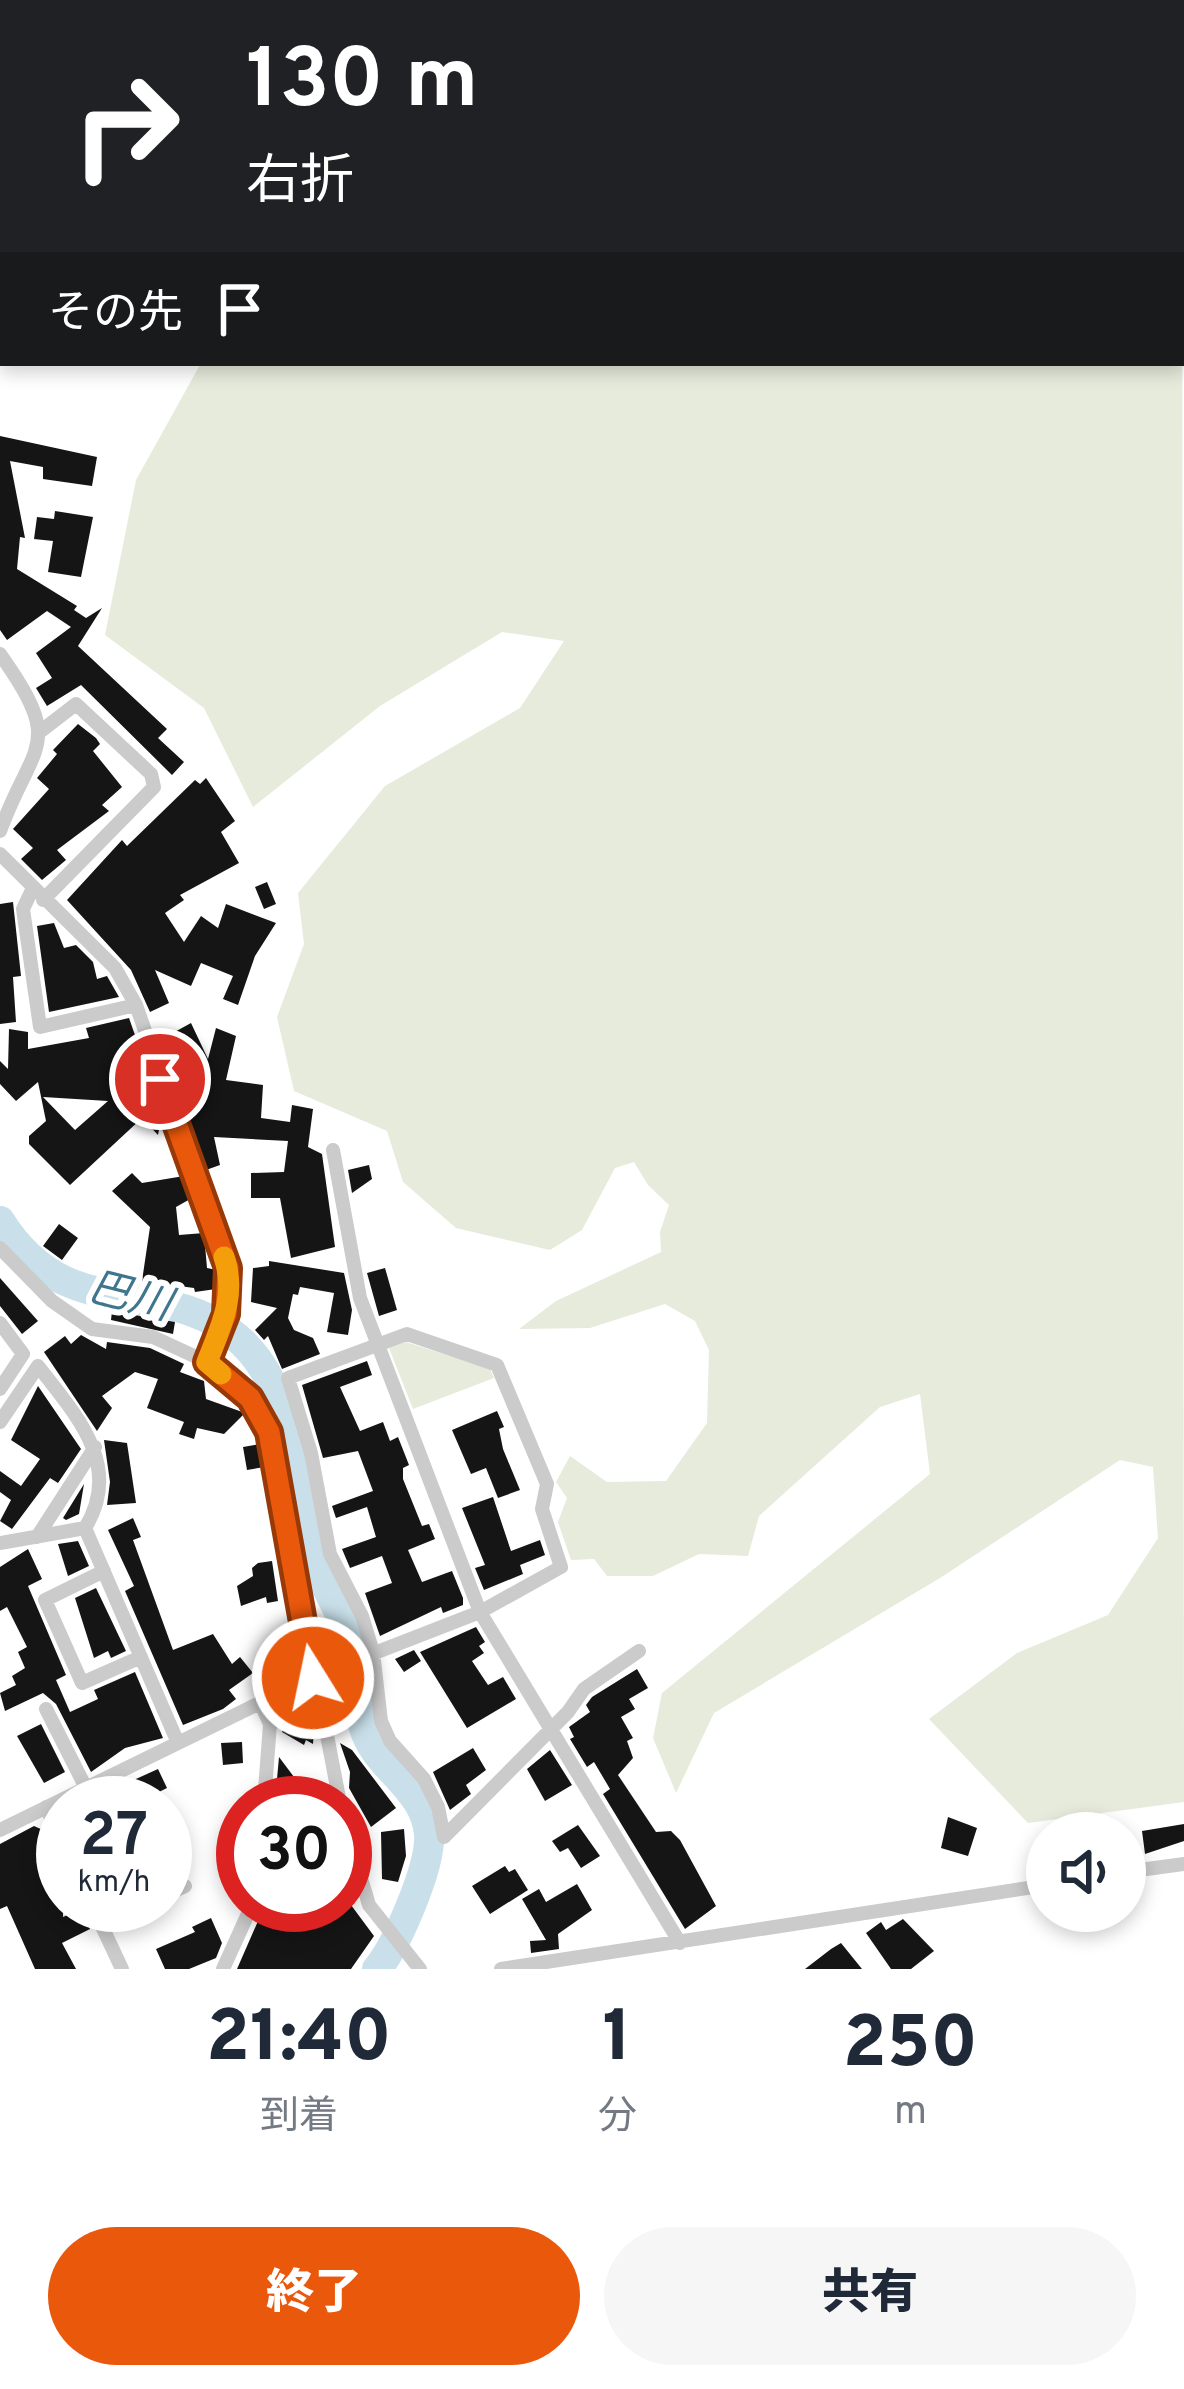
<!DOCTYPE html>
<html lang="ja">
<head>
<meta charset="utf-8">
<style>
  :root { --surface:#fff; --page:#f6f6f7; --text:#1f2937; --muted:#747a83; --accent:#ea580c }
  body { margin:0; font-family:Overpass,"Noto Sans JP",sans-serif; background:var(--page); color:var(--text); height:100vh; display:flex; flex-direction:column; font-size:45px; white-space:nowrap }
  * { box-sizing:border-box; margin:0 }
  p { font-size:39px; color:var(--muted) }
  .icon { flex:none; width:66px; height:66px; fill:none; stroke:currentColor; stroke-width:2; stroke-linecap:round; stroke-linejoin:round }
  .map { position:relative; height:1969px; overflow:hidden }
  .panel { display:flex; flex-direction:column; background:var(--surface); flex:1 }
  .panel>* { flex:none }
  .guide { position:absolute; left:0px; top:0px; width:1185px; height:366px; box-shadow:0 6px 18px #0003; background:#202124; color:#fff; overflow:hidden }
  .buttons { position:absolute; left:1026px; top:1812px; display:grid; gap:24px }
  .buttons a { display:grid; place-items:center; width:120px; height:120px; border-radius:50%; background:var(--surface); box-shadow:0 6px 18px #0003; font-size:60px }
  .speed { position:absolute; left:36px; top:1776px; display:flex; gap:24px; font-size:60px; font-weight:700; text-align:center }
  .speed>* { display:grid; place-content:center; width:156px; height:156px; border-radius:50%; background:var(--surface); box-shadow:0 6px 18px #0003; line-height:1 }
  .speed small { font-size:30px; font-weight:400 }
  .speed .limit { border:18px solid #d22; background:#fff; color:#111 }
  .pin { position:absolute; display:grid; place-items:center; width:102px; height:102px; color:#fff; margin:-51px; border:6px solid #fff; border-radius:50%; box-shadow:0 3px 12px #0007 }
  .me { position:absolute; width:132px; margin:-66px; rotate:350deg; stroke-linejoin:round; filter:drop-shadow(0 0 9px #0008) }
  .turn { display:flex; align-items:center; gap:42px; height:252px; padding:0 48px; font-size:54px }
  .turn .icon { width:156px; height:156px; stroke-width:2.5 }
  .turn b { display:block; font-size:84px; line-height:102px }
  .then { display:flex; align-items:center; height:114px; padding:0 48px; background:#0003; gap:24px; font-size:45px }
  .eta { display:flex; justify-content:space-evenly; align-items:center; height:204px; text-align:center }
  .eta b { font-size:72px; font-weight:800; line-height:84px }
  .action { display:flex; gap:24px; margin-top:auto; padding:24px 48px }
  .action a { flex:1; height:138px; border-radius:72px; background:var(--accent); color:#fff; font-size:48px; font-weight:800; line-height:138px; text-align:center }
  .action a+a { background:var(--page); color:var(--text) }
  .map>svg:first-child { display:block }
  .green { fill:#e6ebdc }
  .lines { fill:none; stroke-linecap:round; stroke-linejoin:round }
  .stream { stroke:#c9e0ea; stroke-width:4.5 }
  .river { stroke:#c9e0ea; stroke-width:30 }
  .building { fill:#151515; fill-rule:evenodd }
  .minor-tunnel { stroke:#d5d5d5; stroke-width:14; stroke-dasharray:14 7; stroke-linecap:butt }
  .minor { stroke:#cbcbcb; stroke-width:14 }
  .route-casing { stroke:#983908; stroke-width:30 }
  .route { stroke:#ea580c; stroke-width:21 }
  .slow { stroke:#f59e0b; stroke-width:21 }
  .labels { text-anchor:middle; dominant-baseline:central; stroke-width:12; stroke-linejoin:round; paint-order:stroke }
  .water-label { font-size:42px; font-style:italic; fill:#3f768e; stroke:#fff }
</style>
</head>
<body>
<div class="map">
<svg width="1184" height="1969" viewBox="0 0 1184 1969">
  <rect width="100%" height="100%" fill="#fff"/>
  <path class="green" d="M327 0H1137L1138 3H309Z
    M1182 105 1184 1802 1028 1823 929 1719 1017 1653 1108 1615 1158 1538 1153 1467 1120 1460 940 1578 714 1713 676 1793 653 1738 662 1693 930 1474 920 1394 880 1407 759 1516 748 1556 699 1554 653 1576H607L594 1559 571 1560 558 1522 567 1498 556 1482 570 1456 607 1482 666 1481 707 1423 709 1350 695 1321 665 1304 590 1328 519 1329 556 1301 661 1252 660 1232 669 1205 648 1185 634 1162 615 1168 582 1230 550 1250 456 1228 403 1182 387 1131 294 1091 277 1017 304 944 298 893 385 786 520 708 564 641 502 632 380 706 253 807 204 708 105 635 136 480 201 363H1182Z
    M406 1342 490 1369 494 1378 413 1409 389 1348Z"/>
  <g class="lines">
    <path class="stream" d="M192 3 194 0
      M0 141 3 128"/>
    <path class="river" d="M0 1221C70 1332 165 1270 242 1342 296 1394 294 1478 310 1546 319 1581 343 1611 352 1646 358 1674 355 1710 367 1736 382 1771 426 1791 429 1835 431 1866 397 1945 377 1969"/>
  </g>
  <path class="building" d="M0 436 97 457 92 486 43 479V467L10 461 25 538 20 537 17 569 77 606 74 610 86 618 102 608 78 646 167 729 158 738 184 762 172 775 81 685 47 706 36 688 52 678 36 653 71 627 47 611 7 640 0 630Z
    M55 511 93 517 81 577 48 572 53 541 34 539 37 517 54 519Z
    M78 724 96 738 100 744 93 751 122 787 102 805 109 811 57 850 66 860 42 880 21 859 33 848 13 829 49 789 37 778 57 754 53 750Z
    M206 778 235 821 221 832 239 863 180 895 184 900 165 913 184 942 201 916 218 928 226 904 276 923 255 956 238 1005 223 999 233 976 201 963 191 986 155 970 169 1003 150 1012 131 970 67 900 122 840 127 846 195 780 200 784Z
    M267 882 276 904 264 909 255 887Z
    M13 902 21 976 13 977 16 1022 0 1024V904Z
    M54 923 64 948 76 945 93 962 97 979 107 976 119 997 49 1012 37 926Z
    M129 1018 162 1112 158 1135 142 1118 70 1185 29 1144V1136L46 1121 38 1082 16 1101 0 1084V1061L8 1069 9 1029 28 1032V1049L89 1038 86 1028ZM43 1097 108 1101 75 1130Z
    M191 1023 208 1059 216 1028 236 1036 226 1080 263 1085 261 1118 290 1122 292 1105 313 1109 308 1147 322 1154 335 1247 291 1258 280 1198H251V1173L284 1172 288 1141 214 1137 220 1165 206 1170 167 1058 181 1053 171 1034Z
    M369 1165 372 1179 352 1193 348 1170Z
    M132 1173 142 1183 184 1176 192 1198 176 1207 179 1235 204 1233 207 1268 217 1270 216 1289 195 1292 194 1288 142 1281 150 1227 112 1191Z
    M59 1224 78 1238 62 1260 43 1246Z
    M269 1261 344 1273 352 1310 348 1335 327 1332 334 1293 300 1287 298 1295 293 1294 288 1318 294 1330 313 1338 320 1354 282 1369 268 1336 264 1340 255 1330 277 1308 251 1302 253 1268 269 1266Z
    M385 1268 397 1310 379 1316 367 1273Z
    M0 1278 38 1321 22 1334 0 1306Z
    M112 1311 175 1322 173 1334 111 1320Z
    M81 1335 106 1349 107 1342 150 1348 184 1364 180 1372 204 1381 206 1399 245 1413 224 1434 197 1428 194 1439 179 1434 184 1422 147 1408 158 1379 135 1372 102 1396 112 1408 97 1431 44 1352 65 1336 71 1344Z
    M367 1361 372 1375 340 1387 360 1431 383 1422 390 1441 398 1437 409 1465 403 1468V1479L422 1526 429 1524 435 1539 408 1550 422 1582 452 1571 463 1598V1605L443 1613 441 1607 380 1636 365 1593 392 1583 382 1556 350 1568 342 1549 376 1537 367 1507 336 1518 332 1506 373 1491 358 1451 323 1458 302 1385Z
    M38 1386 81 1449 58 1483 50 1478 12 1529 0 1521 11 1500 0 1492V1471L21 1486 40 1459 11 1440Z
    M497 1411 504 1427 499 1429 503 1449 520 1490 498 1498 486 1468 471 1474 452 1430Z
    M104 1440 127 1443 136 1503 107 1505 110 1482Z
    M260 1444 264 1467 247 1470 243 1447Z
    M84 1484 79 1514 66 1520 63 1518Z
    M493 1497 511 1551 540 1540 545 1555 520 1565 523 1574 484 1590 475 1568 485 1565 462 1508Z
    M133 1518 141 1537 133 1540 173 1650 213 1634 232 1664 240 1657 253 1673 229 1690 236 1699 223 1709 183 1725 125 1591 134 1586 108 1530Z
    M78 1541 89 1566 68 1576 58 1544Z
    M28 1549 42 1579 28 1586 66 1675 56 1680 70 1712 98 1699 94 1690 135 1672 163 1738 125 1748 91 1772 56 1704 43 1693 5 1711 0 1693 16 1685 12 1676 25 1668 18 1652 27 1647 7 1607 0 1611V1567Z
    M272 1561 278 1601 267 1603 266 1597 241 1606 237 1586 253 1576 252 1568 258 1563Z
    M96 1588 126 1651 111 1658 108 1651 94 1658 75 1598Z
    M476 1627 485 1642 479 1646 484 1653 472 1661 488 1685 503 1677 516 1699 467 1728 420 1652Z
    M414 1650 421 1661 404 1672 395 1659Z
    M637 1669 648 1688 629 1699 635 1709 621 1717 633 1738 627 1741 633 1758 618 1775 656 1832 671 1831 680 1840 716 1906 685 1929 603 1794 610 1789 594 1762 587 1767 570 1739 574 1737 569 1727 590 1712 586 1705 592 1697Z
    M288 1712 314 1728 313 1744 306 1740 304 1745 282 1732Z
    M41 1724 65 1772 44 1783 17 1736Z
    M242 1742 243 1763 223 1765 221 1743Z
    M340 1743 352 1750 396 1808 371 1827 349 1788 350 1772Z
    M473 1748 486 1770 466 1785 471 1794 450 1810 433 1772Z
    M550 1750 572 1785 545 1801 527 1769Z
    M279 1757 294 1777 295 1788 276 1790Z
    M158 1769 167 1788 157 1793 161 1803H122L116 1788Z
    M948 1817 977 1828 968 1856 941 1848Z
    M1184 1824V1841L1145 1854 1142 1831Z
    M578 1825 600 1856 581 1868 568 1848 560 1852 552 1841Z
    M34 1826 43 1830 56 1856 53 1870 63 1891V1917L81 1909 90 1929 62 1943 76 1969H35L7 1906 0 1909V1844Z
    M404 1829 406 1856 398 1882 382 1879 381 1832Z
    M182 1852 189 1869 165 1878V1858Z
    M505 1866 509 1872 515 1869 528 1890 490 1914 472 1886Z
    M577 1884 592 1910 558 1934 559 1949 531 1953 530 1941 546 1940 522 1899 539 1889 546 1902Z
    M265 1905H351L374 1936 351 1969H237Z
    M211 1918 222 1943 216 1958 189 1969H165L156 1949 195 1932 192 1927Z
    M903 1919 934 1951 911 1969H891L866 1933 881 1922 886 1930Z
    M841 1943 862 1969H805L831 1949Z"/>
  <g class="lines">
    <path class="minor-tunnel" d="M0 21 3 19"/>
    <path class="minor" d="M75 0 76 3
      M35 3 40 0
      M221 3 222 0
      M0 226 3 216
      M0 654C66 747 33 741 0 831
      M41 731 76 704 151 774 154 787 43 900
      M0 854 115 968 136 1005 228 1268 227 1314 207 1362
      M32 890 23 909 40 1027 136 1005
      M333 1150 360 1298 480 1612 680 1943
      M0 1248 52 1301 92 1329 153 1337 207 1362 250 1398 269 1433 340 1803
      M0 1323 23 1354 0 1389
      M0 1422 38 1366C75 1414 124 1465 85 1528L0 1543
      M85 1528 178 1743
      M37 1537 95 1447
      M104 1571 45 1600 82 1683 141 1657
      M260 1702 270 1724 264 1803
      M46 1709 86 1788
      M46 1807 63 1844
      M345 1824 369 1905 420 1969
      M0 1830 313 1677 480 1612 561 1567 542 1509 547 1484 497 1365 407 1334 288 1378 311 1453 330 1554 362 1616 373 1652 381 1721 390 1741 424 1779 438 1807 444 1837 568 1712 584 1689 639 1651
      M1125 1872 1184 1864
      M165 1895 185 1886
      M92 1905 122 1969
      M101 1925 144 1905
      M223 1969 252 1905
      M501 1969 1047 1885"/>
  </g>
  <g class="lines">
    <g class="route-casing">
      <path id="route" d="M160 1079 228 1268 226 1314 207 1362 250 1398 269 1432 313 1678"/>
    </g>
    <use href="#route" class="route"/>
    <path class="slow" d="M221 1374 207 1362C221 1326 237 1295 224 1257"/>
  </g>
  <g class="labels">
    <g class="water-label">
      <text transform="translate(129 1299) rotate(14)">巴川</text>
    </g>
  </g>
</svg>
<div class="buttons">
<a><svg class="icon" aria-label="sound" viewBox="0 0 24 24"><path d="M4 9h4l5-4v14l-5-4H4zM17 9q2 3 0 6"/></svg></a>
</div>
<div class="speed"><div>27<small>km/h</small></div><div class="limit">30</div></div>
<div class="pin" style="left:160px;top:1079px;background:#d93025"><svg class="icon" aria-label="arrive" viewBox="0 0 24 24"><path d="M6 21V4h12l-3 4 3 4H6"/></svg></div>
<svg class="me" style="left:313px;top:1678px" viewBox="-20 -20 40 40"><circle r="17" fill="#ea580c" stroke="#fff" stroke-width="3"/><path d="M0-11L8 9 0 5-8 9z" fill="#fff"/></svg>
<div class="guide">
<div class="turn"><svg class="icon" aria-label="right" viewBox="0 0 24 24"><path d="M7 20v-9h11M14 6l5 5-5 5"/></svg><div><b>130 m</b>右折</div></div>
<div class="then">その先<svg class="icon" aria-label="arrive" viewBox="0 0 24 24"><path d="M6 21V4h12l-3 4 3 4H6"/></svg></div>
</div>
</div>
<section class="panel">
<div class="eta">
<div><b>21:40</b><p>到着</p></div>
<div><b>1</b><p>分</p></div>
<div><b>250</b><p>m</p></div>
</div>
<div class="action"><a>終了</a><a>共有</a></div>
</section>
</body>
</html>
